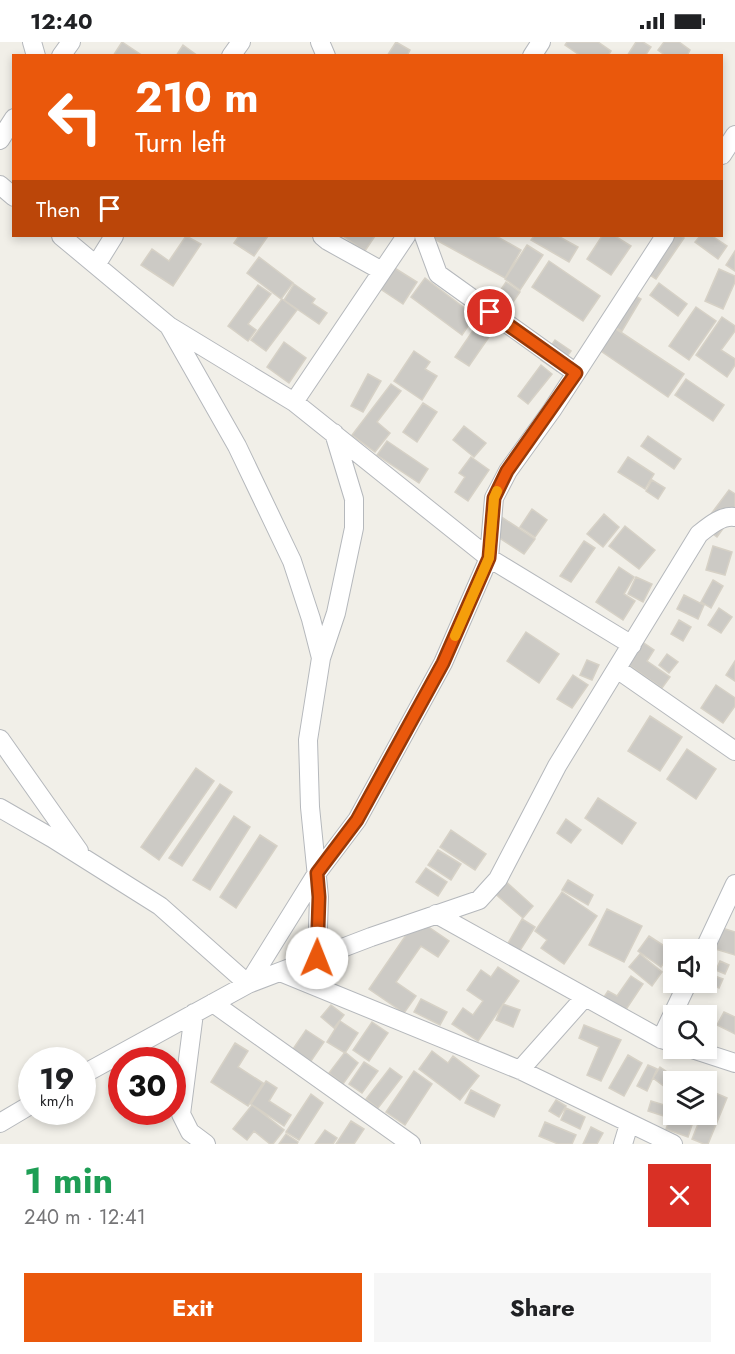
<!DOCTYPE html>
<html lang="en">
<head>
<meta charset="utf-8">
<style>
  :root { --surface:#fff; --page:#f6f6f6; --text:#202124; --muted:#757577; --accent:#ea580c }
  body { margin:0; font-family:Jost,sans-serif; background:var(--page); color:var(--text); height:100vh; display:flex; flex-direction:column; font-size:22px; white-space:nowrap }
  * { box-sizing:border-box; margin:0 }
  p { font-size:20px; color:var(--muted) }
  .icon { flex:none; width:33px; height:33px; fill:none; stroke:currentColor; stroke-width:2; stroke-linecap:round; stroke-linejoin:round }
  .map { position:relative; height:1102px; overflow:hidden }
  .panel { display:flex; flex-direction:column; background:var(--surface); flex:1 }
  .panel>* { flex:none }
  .guide { position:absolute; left:12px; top:12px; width:711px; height:183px; border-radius:0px; box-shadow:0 3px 9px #0003; background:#ea580c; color:#fff; overflow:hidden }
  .tools { position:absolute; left:663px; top:897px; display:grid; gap:12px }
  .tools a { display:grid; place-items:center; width:54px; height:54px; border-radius:0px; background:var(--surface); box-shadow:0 3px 9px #0003; font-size:30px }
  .speed { position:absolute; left:18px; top:1005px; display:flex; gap:12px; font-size:30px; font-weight:700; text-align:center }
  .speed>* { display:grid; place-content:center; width:78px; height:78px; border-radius:50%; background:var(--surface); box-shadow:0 3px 9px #0003; line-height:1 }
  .speed small { font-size:15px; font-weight:400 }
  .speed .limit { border:9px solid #d22; background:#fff; color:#111 }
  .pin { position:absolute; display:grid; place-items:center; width:51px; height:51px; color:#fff; margin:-26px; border:3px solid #fff; border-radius:50%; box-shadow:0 2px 6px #0007 }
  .me { position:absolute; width:66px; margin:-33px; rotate:1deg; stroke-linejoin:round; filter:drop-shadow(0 0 4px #0008) }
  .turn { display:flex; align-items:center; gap:21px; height:126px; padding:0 24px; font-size:27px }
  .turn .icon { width:78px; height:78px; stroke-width:2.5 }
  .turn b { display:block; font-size:42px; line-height:51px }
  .then { display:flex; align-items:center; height:57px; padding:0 24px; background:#0003; gap:12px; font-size:22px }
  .round { display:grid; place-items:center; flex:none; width:63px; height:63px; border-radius:0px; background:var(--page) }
  .head { display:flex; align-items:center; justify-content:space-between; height:102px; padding:0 24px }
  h1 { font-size:36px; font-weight:700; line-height:45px; color:#1e9e55 }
  .cta { display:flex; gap:12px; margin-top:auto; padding:12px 24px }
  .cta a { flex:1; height:69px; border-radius:0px; background:var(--accent); color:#fff; font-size:24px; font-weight:700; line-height:69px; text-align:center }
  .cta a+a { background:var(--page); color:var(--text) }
  .status { display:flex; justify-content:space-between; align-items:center; height:42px; padding:0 30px; background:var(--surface); direction:ltr }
  .status svg { height:16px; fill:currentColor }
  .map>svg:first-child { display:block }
  .building { fill:#cccac5; stroke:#d6d1c6; stroke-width:1.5 }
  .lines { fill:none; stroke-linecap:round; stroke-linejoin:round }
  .minor-casing { stroke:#b5b8bc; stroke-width:20 }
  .minor { stroke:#fff; stroke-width:18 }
  .route-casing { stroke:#983908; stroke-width:15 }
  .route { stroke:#ea580c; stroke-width:10 }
  .slow { stroke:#f59e0b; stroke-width:10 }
</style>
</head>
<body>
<div class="status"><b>12:40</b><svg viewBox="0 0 49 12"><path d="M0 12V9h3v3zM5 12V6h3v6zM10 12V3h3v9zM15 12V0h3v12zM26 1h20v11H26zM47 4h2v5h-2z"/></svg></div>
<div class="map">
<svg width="735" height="1102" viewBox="0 0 735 1102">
  <rect width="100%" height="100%" fill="#f1efe8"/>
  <path class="building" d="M122 0 143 14H113Z
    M396 0 410 8 407 14H387Z
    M567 0H598L611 9 608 14H581L565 3Z
    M636 0H643L651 5 645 14H627Z
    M664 0H679L690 8 687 14H666L658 8Z
    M183 3 198 14H176Z
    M186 194 201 202 173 244 141 223 152 207 169 219Z
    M239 194H268L254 214 234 201Z
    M343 194H375L365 209Z
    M429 194H496L521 208 505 236Z
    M534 194H558L578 205 569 220 531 198Z
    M602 194H615L631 204 611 233 587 217Z
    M665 194H680L684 196 656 237 642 228Z
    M700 194H712L727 204 718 217 695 200Z
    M527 203 543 213 520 248 505 237Z
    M735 209V229L726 223Z
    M259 215 293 241 281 257 247 231Z
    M549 219 600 254 583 279 532 245Z
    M393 225 417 240 403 262 379 246Z
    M719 227 735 234V240L723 267 705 259Z
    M425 236 475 274 462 293 411 255Z
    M506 240 520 250 469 324 455 315Z
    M659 241 687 262 678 274 650 253Z
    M294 242 315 257 312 261 327 271 319 282 284 258Z
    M258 243 271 252 248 282 256 288 248 299 228 284Z
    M630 251 641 257 622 289 612 284Z
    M282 257 297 268 266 309 251 298Z
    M696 265 716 279 689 318 669 304Z
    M722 275 735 284V289L721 308 735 317V323L727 335 696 313Z
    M613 285 684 332 668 355 598 307Z
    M555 298 571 309 557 329 541 318Z
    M284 300 306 316 289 341 267 325Z
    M414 309 430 320 425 327 437 334 422 358 394 339Z
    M541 323 552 332 528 362 518 354Z
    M368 332 381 339 363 370 351 364Z
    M686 337 724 363 713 379 675 353Z
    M391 342 401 349 377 380 390 391 375 410 352 393Z
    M423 361 437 370 417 400 403 390Z
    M464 384 486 401 474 415 453 398Z
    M648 394 681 417 674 427 641 404Z
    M387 399 428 427 419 441 377 413Z
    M471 415 489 428 468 459 455 450 465 435 459 431Z
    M628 415 654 432 645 447 618 430Z
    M652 438 665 446 658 457 646 449Z
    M729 448 735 452V470L717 495 702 484Z
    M532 467 547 478 535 495 520 485Z
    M497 472 535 497 524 512 487 488Z
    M604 472 619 485 603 505 587 492Z
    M625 484 655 508 639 527 609 504Z
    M584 499 595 506 571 540 560 534Z
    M713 504 732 510 725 533 706 528Z
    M619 525 634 535 624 552 635 559 623 578 596 560Z
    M636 535 652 542 643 560 628 552Z
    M713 538 723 544 711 566 701 560Z
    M684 553 704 563 698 577 677 567Z
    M719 566 732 575 721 591 708 583Z
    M679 578 691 585 683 599 671 592Z
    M526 590 559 612 539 641 507 619Z
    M641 599 654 608 647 619 670 635 662 646 626 621Z
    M667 612 678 620 669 631 659 623Z
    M587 618 599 623 592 638 580 633Z
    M735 619V639L726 633Z
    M573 633 588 643 572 666 557 657Z
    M716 643 735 656V664L723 681 701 666Z
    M650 674 682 695 660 729 628 709Z
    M687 707 716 727 696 757 667 737Z
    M196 726 214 739 159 818 141 805Z
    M220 742 232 750 182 824 169 816Z
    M598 756 636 781 622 802 585 776Z
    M234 774 250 785 210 848 193 838Z
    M566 777 581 788 571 801 557 791Z
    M451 788 486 812 475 828 440 805Z
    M260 793 277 804 236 866 220 855Z
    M438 808 461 822 451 838 428 823Z
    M426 826 447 840 438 854 416 840Z
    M503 837 533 864 523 876 492 849Z
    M568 838 593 853 588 863 562 848Z
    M562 850 597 874 564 922 541 906 547 898 535 889Z
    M607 867 642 884 624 920 589 903Z
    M417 877 449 899 438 915 421 904 396 940 416 954 404 971 369 947Z
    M522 877 535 885 519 910 507 903Z
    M719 885 735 890V913L712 906Z
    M649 894 672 909 661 925 638 909Z
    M640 912 662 930 652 944 629 925Z
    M720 919 729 923 725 932 716 928Z
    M498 925 519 939 478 999 452 982 463 966 473 973 483 959 467 948 481 928 491 935Z
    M706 931 723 937 719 946 706 940Z
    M631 934 643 942 623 972 602 958 608 949 617 954Z
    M421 957 447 970 440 983 414 970Z
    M503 962 520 968 513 985 496 978Z
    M331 963 344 973 334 986 321 975Z
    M724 970 735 975V992L717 983Z
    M340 979 358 991 345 1011 327 1000Z
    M372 980 388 991 369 1019 353 1008Z
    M584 983 621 998 601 1039 587 1033 599 1005 579 996Z
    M306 988 324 1000 311 1019 293 1007Z
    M235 1001 248 1009 238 1025 263 1041 248 1064 211 1040Z
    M432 1009 448 1021 453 1014 479 1034 460 1058 419 1027Z
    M345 1010 358 1021 343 1042 329 1031Z
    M628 1013 642 1021 624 1054 609 1046Z
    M364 1020 378 1029 362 1051 349 1042Z
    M648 1023 657 1027 647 1049 637 1044Z
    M660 1025 673 1034 665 1045 653 1036Z
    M390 1026 402 1035 378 1066 366 1057Z
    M414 1029 432 1042 405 1083 386 1070Z
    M266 1039 277 1046 269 1059 291 1073 284 1084 251 1062Z
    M706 1047 727 1056 708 1102H704L692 1097 702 1072H706Z
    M471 1048 500 1063 494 1075 465 1061Z
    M311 1052 323 1061 299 1098 286 1090Z
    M556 1058 566 1064 559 1075 549 1069Z
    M651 1059 674 1066V1072L695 1074 688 1095 666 1087 670 1076 648 1069Z
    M252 1063 284 1088 273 1102H270L254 1089 247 1098 233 1087Z
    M566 1066 585 1075 580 1087 561 1078Z
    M351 1079 364 1087 354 1102H336Z
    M545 1080 576 1093 572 1102H558L539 1094Z
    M591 1085 603 1091 597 1102H583Z
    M325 1088 337 1096 333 1102H315Z
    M286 1092 298 1100 297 1102H279Z"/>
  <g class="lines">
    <g class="minor-casing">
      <path id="minor" d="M32 0 36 14
        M320 0 326 14
        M61 14 71 0
        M231 14 241 0
        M532 14 541 0
        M0 98 14 76
        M722 113 735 93
        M0 143 14 155
        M61 194 169 284 294 360 489 516 632 603
        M322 194 328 199 382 229
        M424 194 438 232 576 331
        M96 223 114 194
        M170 286 237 404 292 519 311 577 321 616
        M294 360 406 194
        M617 627 735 709
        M0 697 79 809
        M0 766 52 796 160 864 248 942 317 831 357 778 443 621 489 516 494 456 508 429 552 368 665 194
        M436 872 661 997 674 1001
        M704 908 735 842
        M317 916 319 855 310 765 308 698 321 616 336 571 354 486V457L334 391
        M280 930 520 1028 673 1102
        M213 961 411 1102
        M194 971 181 1072 190 1090 206 1102
        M661 997 688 940
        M689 1006 735 1021
        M520 1028 584 956
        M82 1033 248 942 371 895 479 858 498 837 557 724 699 492C709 484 722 473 735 475
        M0 1081 32 1062
        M623 1102 629 1082"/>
    </g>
    <use href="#minor" class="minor"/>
  </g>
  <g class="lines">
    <g class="route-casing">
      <path id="route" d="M317 916 319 855 317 831 357 778 443 621 489 516 494 456 507 429 576 331 490 270"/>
    </g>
    <use href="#route" class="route"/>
    <path class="slow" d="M455 594 489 516 494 456 497 449"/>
  </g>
</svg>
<div class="tools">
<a><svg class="icon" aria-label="sound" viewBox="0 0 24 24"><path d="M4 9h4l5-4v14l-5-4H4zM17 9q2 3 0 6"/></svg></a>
<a><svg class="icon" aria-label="search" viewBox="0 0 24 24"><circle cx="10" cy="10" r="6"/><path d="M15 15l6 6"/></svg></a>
<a><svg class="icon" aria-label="layers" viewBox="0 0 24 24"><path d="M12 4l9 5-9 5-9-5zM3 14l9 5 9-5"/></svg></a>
</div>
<div class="speed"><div>19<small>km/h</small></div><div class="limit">30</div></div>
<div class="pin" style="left:490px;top:270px;background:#d93025"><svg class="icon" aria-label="arrive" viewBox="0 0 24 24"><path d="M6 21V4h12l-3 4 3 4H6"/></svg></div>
<svg class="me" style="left:317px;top:916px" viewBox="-20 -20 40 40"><circle r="19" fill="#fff"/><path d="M0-13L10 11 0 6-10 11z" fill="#ea580c"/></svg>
<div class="guide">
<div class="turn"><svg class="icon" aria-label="left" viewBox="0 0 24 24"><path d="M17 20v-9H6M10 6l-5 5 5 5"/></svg><div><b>210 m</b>Turn left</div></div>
<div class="then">Then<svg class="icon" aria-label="arrive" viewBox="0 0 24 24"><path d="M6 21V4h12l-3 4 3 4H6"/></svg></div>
</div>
</div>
<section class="panel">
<div class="head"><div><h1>1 min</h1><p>240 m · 12:41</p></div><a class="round" style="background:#d93025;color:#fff"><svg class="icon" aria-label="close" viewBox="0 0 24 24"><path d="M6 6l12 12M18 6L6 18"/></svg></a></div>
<div class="cta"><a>Exit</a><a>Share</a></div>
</section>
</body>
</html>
